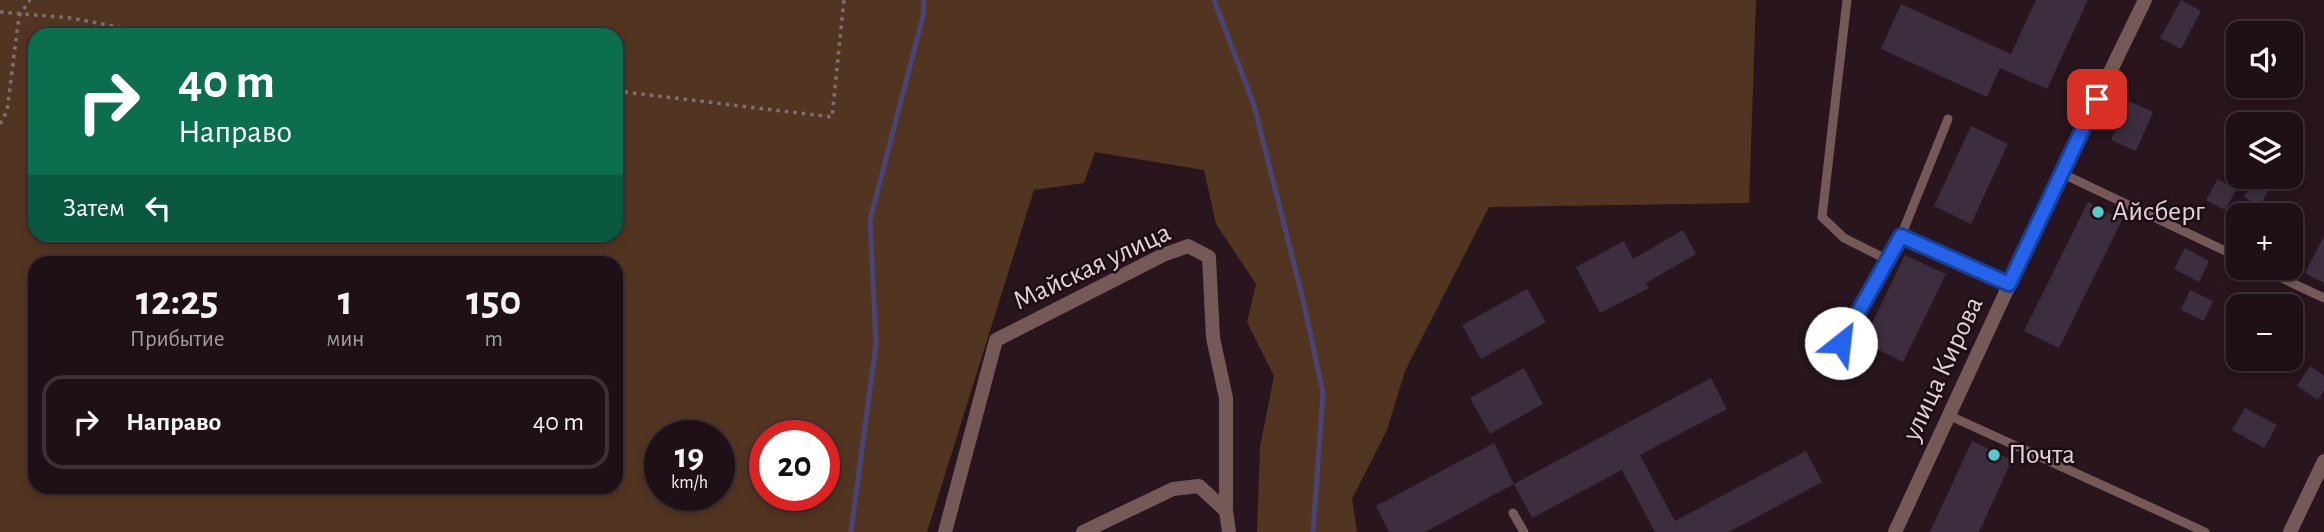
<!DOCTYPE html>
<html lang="ru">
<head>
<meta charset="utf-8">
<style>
  :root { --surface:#1e1016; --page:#26191f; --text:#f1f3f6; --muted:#a19da1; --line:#3c3035 }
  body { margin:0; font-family:"Alegreya Sans",sans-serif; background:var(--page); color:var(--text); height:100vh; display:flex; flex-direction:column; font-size:26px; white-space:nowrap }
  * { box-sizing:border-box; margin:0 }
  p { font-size:23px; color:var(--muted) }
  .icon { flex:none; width:38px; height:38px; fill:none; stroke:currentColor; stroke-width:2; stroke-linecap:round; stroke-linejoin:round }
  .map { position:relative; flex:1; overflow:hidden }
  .panel { position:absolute; left:28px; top:256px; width:595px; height:238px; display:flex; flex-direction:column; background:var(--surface); border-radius:21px; box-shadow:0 4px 10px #0003,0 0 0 2px var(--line) }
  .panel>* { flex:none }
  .hud { position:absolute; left:28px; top:28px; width:595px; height:214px; border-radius:21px; box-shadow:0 4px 10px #0003,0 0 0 2px var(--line); background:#0b6e4f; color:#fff; overflow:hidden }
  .controls { position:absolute; left:2226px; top:21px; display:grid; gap:14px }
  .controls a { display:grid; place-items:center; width:77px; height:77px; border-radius:14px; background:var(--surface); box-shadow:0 4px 10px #0003,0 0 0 2px var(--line); font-size:35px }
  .speed { position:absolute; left:644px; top:420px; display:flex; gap:14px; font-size:35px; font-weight:700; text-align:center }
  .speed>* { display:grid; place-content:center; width:91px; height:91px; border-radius:50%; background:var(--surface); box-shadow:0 4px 10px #0003,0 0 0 2px var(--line); line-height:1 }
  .speed small { font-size:18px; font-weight:400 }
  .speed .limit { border:10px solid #d22; background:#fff; color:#111 }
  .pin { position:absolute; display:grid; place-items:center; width:60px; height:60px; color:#fff; margin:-30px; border-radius:14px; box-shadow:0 4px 10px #0006 }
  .me { position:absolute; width:77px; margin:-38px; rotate:29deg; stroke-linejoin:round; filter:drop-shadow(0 0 5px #0008) }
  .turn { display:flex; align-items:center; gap:24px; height:147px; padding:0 35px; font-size:32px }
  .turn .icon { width:91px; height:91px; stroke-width:2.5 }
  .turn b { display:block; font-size:49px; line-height:60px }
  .then { display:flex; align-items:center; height:66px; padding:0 35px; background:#0003; gap:14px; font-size:26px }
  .eta { display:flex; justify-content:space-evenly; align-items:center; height:119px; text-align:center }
  .eta b { font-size:42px; font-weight:700; line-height:49px }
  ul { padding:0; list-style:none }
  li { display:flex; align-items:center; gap:21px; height:94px; margin:0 14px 10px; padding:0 21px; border:4px solid var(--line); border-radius:21px }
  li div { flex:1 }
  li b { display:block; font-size:26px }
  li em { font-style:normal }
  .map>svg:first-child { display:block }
  .green { fill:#523521; fill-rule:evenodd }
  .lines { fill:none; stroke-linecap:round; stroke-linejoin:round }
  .stream { stroke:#4a4375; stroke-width:5 }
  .building { fill:#3c2e3f }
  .path { stroke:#7f6e75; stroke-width:3.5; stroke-dasharray:3.5 5; stroke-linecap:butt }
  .lane { stroke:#755957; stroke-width:9 }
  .street { stroke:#755957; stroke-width:14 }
  .route-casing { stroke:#184099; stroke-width:18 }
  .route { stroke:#2563eb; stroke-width:12 }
  .poi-dot { fill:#52cdce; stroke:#1e0c14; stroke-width:2.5 }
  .labels { text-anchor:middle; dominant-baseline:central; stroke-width:5; stroke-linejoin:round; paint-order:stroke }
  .poi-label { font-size:28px; fill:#e1d3d9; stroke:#1e0c14; text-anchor:start }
  .street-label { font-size:28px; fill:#e1d3d9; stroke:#1e0c14 }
</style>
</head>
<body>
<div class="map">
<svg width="2324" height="532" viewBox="0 0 2324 532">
  <rect width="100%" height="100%" fill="#28151d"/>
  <path class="green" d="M0 0H1756L1749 203 1489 207 1405 371 1387 430 1352 499 1357 532H1257L1260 447 1274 376 1247 322 1256 284 1216 224 1204 170 1095 152 1084 183 1034 190 927 532H0ZM35 35H616V234H35ZM35 262H616V486H35ZM660 436H719V495H660ZM765 436H824V495H765Z"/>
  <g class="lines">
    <path class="stream" d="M1214 0 1254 105 1303 300 1323 393 1313 532
      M851 532 876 344 870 220 923 16 924 0"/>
  </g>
  <path class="building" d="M2036 0H2088L2047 89 2000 68 1987 97 1881 49 1901 4 2011 54Z
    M2181 0 2201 11 2181 49 2160 38Z
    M2129 101 2153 112 2136 151 2111 140Z
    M1971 126 2008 144 1971 224 1934 206Z
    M2254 178 2270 187 2260 206 2244 197Z
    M2218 179 2236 190 2225 210 2206 200Z
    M2088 202 2122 220 2059 348 2024 331Z
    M1683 230 1696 254 1646 283 1649 288 1600 313 1576 267 1624 241 1633 259Z
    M2324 236V283L2305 273Z
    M2185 248 2209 261 2199 282 2174 269Z
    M1905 255 1946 274 1903 362 1863 342Z
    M1527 289 1546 322 1481 359 1462 325Z
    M2190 290 2213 301 2204 321 2181 310Z
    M2310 366 2324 376V390L2318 400 2297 386Z
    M1524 368 1543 404 1490 434 1470 398Z
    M1711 378 1727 409 1640 455 1675 521 1806 451 1822 482 1729 532H1655L1622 470 1532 518 1514 484Z
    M2245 408 2277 425 2264 448 2232 430Z
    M1972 441 2012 460 1979 532H1930Z
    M1494 443 1514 484 1425 532H1389L1376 506Z"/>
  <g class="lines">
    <path class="path" d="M0 12 71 18 160 35
      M616 91 832 117 844 0
      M0 124 7 111 19 16 30 0"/>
    <path class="lane" d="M1847 0 1822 217 1844 238 1888 260
      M1948 119 1901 236 2009 284
      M2061 173 2238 257
      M2260 268 2324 298
      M1841 343 1901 236
      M1948 415 2205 532
      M1513 513 1524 532"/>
    <path class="street" d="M945 532 996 340 1163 255 1188 246 1209 257 1213 338 1226 398V511L1229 532
      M1083 532 1173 489 1199 486 1226 511
      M1895 532 2061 173 2145 0
      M2290 532 2324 461"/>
  </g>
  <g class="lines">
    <g class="route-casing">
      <path id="route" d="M1841 343 1901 236 2009 284 2097 99"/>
    </g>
    <use href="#route" class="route"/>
  </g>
  <g class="poi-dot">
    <circle cx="2098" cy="212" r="7"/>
    <circle cx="1994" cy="455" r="7"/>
  </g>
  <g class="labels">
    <g class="poi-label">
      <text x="2112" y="212">Айсберг</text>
      <text x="2008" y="455">Почта</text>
    </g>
    <g class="street-label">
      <text transform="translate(1092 267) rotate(-25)">Майская улица</text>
      <text transform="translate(1943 369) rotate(-65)">улица Кирова</text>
    </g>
  </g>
</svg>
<div class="controls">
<a><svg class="icon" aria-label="sound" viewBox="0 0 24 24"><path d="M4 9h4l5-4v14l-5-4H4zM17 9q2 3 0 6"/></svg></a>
<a><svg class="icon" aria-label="layers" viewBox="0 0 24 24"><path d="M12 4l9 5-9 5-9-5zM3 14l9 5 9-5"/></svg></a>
<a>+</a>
<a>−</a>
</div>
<div class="speed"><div>19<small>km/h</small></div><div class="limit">20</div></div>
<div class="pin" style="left:2097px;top:99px;background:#d93025"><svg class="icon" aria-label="arrive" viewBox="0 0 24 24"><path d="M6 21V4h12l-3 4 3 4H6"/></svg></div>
<svg class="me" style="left:1841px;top:343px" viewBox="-20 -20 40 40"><circle r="19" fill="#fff"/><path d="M0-13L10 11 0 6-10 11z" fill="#2563eb"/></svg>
<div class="hud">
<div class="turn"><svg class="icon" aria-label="right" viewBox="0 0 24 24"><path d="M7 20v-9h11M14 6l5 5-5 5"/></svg><div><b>40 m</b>Направо</div></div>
<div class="then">Затем<svg class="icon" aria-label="left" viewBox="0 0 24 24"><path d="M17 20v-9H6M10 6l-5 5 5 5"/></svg></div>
</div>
<section class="panel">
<div class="eta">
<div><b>12:25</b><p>Прибытие</p></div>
<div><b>1</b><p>мин</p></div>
<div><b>150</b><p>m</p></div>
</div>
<ul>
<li><svg class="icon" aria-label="right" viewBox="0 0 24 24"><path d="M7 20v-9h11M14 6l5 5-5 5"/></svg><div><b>Направо</b></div><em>40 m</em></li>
</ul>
</section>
</div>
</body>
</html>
